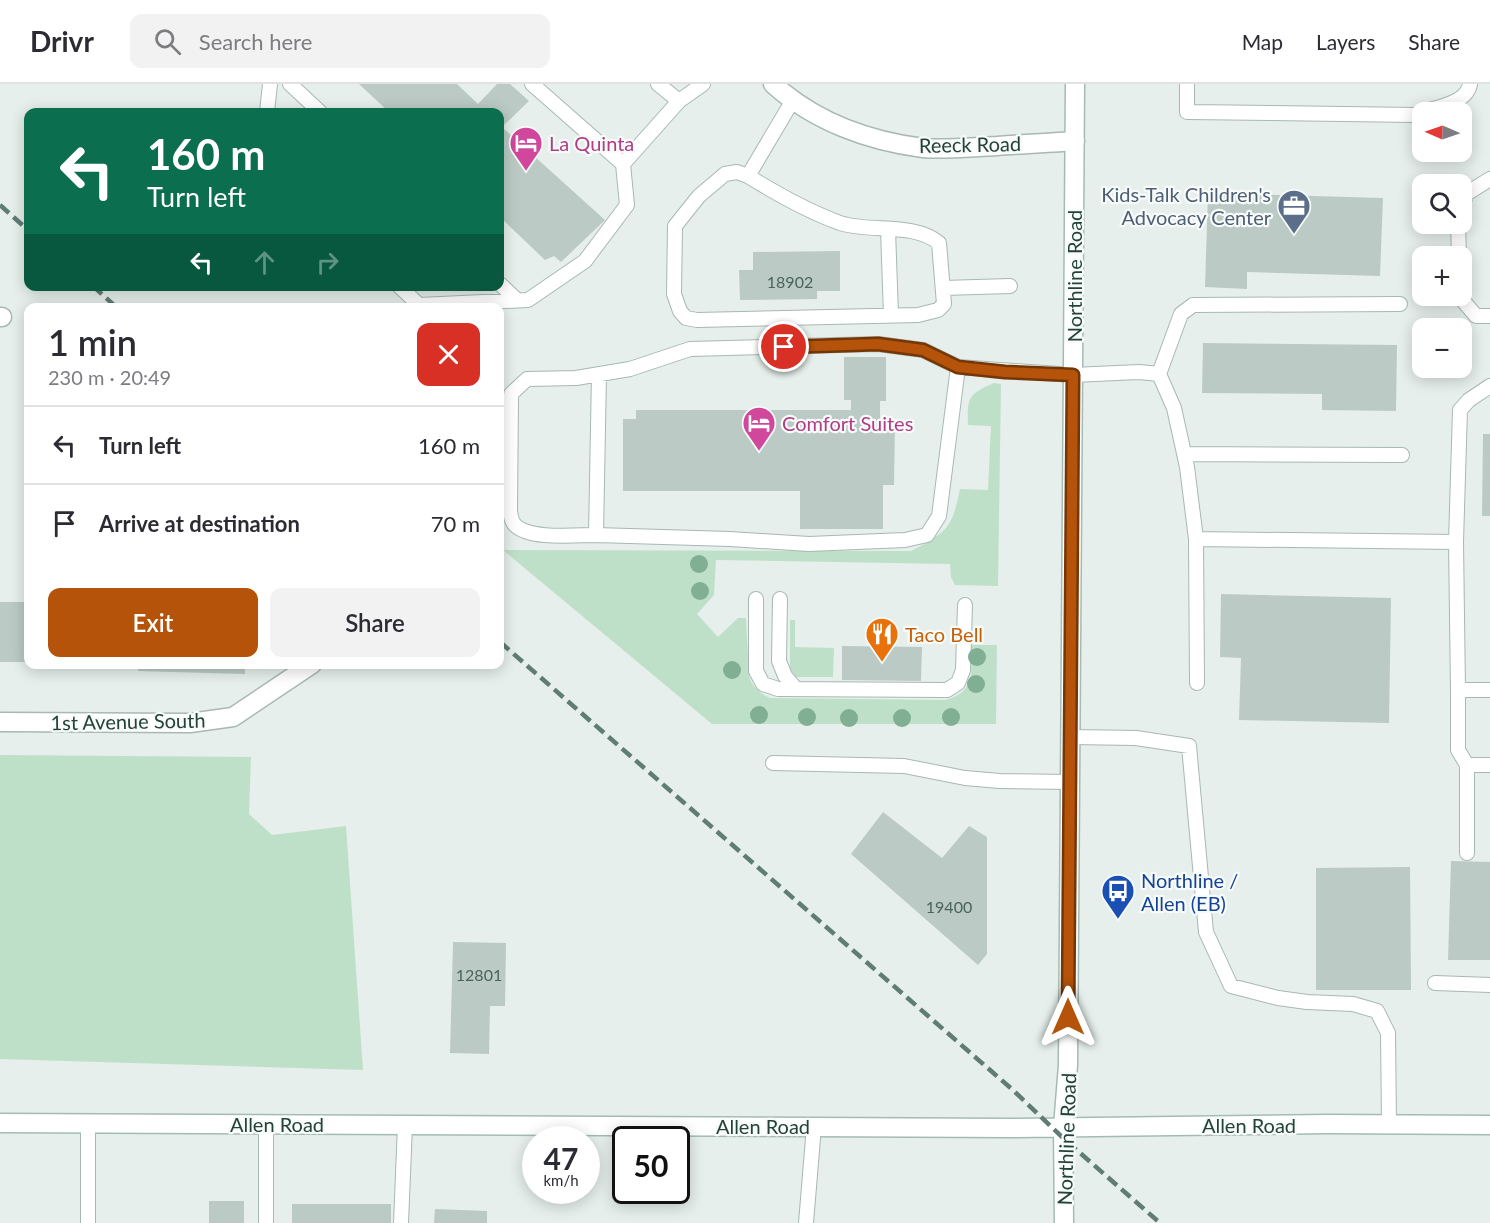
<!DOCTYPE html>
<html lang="en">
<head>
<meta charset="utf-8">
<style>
  :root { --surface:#fff; --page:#f2f2f3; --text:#2b2b33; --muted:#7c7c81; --line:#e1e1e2; --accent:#b45309 }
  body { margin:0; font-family:Lato,sans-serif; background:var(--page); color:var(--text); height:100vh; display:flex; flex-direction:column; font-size:22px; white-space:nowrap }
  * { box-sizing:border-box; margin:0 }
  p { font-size:20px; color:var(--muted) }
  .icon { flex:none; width:33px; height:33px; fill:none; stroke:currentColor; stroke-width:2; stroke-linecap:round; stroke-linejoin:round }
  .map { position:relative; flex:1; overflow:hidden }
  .side { position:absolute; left:24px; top:219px; width:480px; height:366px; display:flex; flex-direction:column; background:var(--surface); border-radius:12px; box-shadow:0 3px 15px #0003 }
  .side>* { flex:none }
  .banner { position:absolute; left:24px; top:24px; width:480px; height:183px; border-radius:12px; box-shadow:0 3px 15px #0003; background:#0b6e4f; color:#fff; overflow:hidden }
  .needle { width:39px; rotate:272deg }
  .fabs { position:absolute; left:1412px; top:18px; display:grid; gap:12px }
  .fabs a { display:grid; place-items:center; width:60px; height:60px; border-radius:12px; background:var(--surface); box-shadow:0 3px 15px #0003; font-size:30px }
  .speed { position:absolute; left:522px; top:1042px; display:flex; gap:12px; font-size:30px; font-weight:700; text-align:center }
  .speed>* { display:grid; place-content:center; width:78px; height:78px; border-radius:50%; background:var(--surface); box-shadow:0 3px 15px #0003; line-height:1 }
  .speed small { font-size:15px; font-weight:400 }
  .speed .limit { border:3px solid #111; border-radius:9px; background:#fff; color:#111 }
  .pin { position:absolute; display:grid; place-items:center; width:51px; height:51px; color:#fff; margin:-26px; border:3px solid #fff; border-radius:50%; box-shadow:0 2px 6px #0007 }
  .me { position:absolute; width:66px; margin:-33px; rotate:0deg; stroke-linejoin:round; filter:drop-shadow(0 0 4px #0008) }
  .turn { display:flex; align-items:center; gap:21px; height:126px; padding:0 24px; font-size:27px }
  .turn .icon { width:78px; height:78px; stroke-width:2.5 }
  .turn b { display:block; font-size:42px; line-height:51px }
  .lanes { display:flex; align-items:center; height:57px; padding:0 24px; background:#0003; justify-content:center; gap:30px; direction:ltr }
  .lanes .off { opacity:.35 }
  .round { display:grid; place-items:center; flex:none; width:63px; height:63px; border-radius:12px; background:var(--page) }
  .overview { display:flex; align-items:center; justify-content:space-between; height:102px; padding:0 24px }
  h1 { font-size:36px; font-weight:600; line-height:45px }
  .primary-button { display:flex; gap:12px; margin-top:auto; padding:12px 24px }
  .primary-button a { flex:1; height:69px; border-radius:12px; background:var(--accent); color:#fff; font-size:24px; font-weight:600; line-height:69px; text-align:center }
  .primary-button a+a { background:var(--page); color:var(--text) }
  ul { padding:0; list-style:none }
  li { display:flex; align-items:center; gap:18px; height:78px; padding:0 24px; border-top:2px solid var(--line) }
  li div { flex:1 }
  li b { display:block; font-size:22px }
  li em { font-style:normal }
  header { display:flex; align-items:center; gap:36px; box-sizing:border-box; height:84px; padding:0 30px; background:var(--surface); border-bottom:2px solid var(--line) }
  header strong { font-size:28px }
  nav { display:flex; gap:33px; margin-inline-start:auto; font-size:21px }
  .search { width:420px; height:54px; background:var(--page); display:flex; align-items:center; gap:15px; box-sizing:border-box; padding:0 21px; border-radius:12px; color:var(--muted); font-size:22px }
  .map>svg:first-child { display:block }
  .green { fill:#bfe0c8 }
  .building { fill:#bbcac4 }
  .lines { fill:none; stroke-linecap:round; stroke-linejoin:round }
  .service-casing { stroke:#a8b8b2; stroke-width:16 }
  .minor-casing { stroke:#a8b8b2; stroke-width:21 }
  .tertiary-casing { stroke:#a8b8b2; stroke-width:21 }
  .secondary-casing { stroke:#a4bbb3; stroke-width:21 }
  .service { stroke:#fff; stroke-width:14 }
  .minor { stroke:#fff; stroke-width:18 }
  .tertiary { stroke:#fff; stroke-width:18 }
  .secondary { stroke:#fff; stroke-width:18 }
  .rail { stroke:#5f7d75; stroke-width:4.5; stroke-dasharray:12 6; stroke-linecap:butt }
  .tree { fill:#80af93 }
  .route-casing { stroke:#753606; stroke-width:15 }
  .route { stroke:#b45309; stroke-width:10 }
  .labels { text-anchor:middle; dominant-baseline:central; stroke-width:4.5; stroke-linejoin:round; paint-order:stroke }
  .number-label { font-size:16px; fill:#4a645c }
  .hotel-label { font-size:20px; fill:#b23c85; stroke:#f7fbf9; text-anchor:start }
  .street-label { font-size:20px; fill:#24423a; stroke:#f7fbf9 }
  .service-label { font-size:20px; fill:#4e5e75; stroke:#f7fbf9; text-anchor:end }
  .food-label { font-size:20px; fill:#c56008; stroke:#f7fbf9; text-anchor:start }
  .transit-label { font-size:20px; fill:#164399; stroke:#f7fbf9; text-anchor:start }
</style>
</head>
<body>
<header>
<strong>Drivr</strong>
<div class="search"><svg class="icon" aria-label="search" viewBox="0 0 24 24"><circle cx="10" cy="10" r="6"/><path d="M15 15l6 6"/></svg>Search here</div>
<nav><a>Map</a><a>Layers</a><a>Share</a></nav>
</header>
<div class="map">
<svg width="1490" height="1139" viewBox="0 0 1490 1139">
  <rect width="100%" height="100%" fill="#e6efeb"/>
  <path class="green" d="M994 299 1001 300 998 502 955 501 951 493 950 480 716 476 714 511 697 530 718 553 738 534H746L749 592C752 603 760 609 770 614L945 616C976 608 971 588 971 561H997L996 640H712L503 466 911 467C947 448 952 445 960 405L988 406 991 342 968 341C967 314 968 310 994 299Z
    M790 536H795V563L834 564 833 593H796L790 584Z
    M0 671 251 673 249 730 272 751 346 742 363 986 0 975Z"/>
  <path class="building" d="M359 0H457L478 20 497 0H510L529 17 502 43 605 136 561 178 554 172 545 176 500 133V28H389Z
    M1208 109 1383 114 1380 192 1247 188V205L1205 203Z
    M840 167V207H817V215L740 216 739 186H753V168Z
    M1203 259 1397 261 1396 327 1322 326V310L1202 309Z
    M844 273H886V317H880V336H895L894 401H883V445H800V407H623V335H636V326H851V316H844Z
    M1483 350H1490V432H1482Z
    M1221 510 1391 514 1389 639 1239 636 1241 574 1220 573Z
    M0 518H28V578H0Z
    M842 562 922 563 921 597 842 596Z
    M138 580H245V590L138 587Z
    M883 728 942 774 969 742 987 753V870L978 881 851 770Z
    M1451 777 1490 778V876H1448Z
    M1410 783 1411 906H1316V784Z
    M453 858 506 859 505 922H490L489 970 450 969Z
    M209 1117H244V1139H209Z
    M292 1120H391V1139H292Z
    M435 1125 487 1127V1139H434Z"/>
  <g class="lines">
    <g class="service-casing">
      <path id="service" d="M290 0 320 28
        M532 0 623 80 679 17 703 0
        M658 0 679 17
        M1187 0V28L1416 31 1422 29
        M267 28 270 0
        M1423 28C1438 23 1467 19 1470 0
        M748 92 737 88 725 90 699 112 675 142 674 210 680 227 686 234 697 236 918 231 938 226 944 220 939 159C914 138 871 149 840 139 807 127 777 110 748 92L793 16
        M1461 128 1466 110 1490 95
        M1458 140 1459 172
        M888 146 891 231
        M500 200 517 216
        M399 202 419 221 528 216 585 177 627 121 623 80
        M943 204 1010 202
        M1459 212 1476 232H1490
        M599 290 596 451C576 451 529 456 515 441 511 437 511 432 510 427L511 310 527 295 576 294 630 285 690 265 878 260 923 266 958 283 1073 291 1139 288 1159 290 1174 324 1187 383 1196 455 1197 599
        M1159 290 1181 230 1193 221 1400 220
        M1185 370 1402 371
        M596 451 730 455 809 460 905 456 927 451 939 432 958 283
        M1196 455 1456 458 1458 606H1490
        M1456 458 1460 326 1469 316 1490 302
        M756 515V587L763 600 778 605 947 606 958 599 963 586 965 521
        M780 515 779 577 785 592 796 605
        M1458 606V666L1467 681H1490
        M1071 653 1136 654 1189 662 1206 848 1231 902 1278 914 1307 918 1353 920 1377 927 1388 949 1389 1041
        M773 679 904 682 965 694 1000 697 1071 698
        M1467 681V769
        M1435 899 1490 901
        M88 1139V1039
        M266 1139V1040
        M401 1139 405 1041
        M806 1139 814 1042"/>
    </g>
    <g class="minor-casing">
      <path id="minor" d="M0 233H2
        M0 638 190 639 233 633 312 580"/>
    </g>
    <g class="tertiary-casing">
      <path id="tertiary" d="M773 0C814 37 868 57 923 64 947 66 972 63 997 62 1023 60 1049 59 1075 57"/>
    </g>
    <g class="secondary-casing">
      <path id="secondary" d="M0 1039 1011 1044 1328 1040 1490 1041
        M1064 1139 1063 1043 1068 981 1075 0"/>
    </g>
    <use href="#service" class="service"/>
    <use href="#minor" class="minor"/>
    <use href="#tertiary" class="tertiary"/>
    <use href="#secondary" class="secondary"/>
    <path class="rail" d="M0 121 28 146
      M93 202 117 224
      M500 558 1014 1007 1063 1054 1160 1139"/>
  </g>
  <g class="tree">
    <circle cx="699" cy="480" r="9"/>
    <circle cx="700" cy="507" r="9"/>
    <circle cx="977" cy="573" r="9"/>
    <circle cx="732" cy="586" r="9"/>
    <circle cx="976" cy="600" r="9"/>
    <circle cx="759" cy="631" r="9"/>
    <circle cx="807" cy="633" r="9"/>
    <circle cx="951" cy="633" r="9"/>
    <circle cx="849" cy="634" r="9"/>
    <circle cx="902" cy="634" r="9"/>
  </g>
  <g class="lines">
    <g class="route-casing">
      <path id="route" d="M784 263 878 260 923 266 958 283 1005 288 1073 291 1068 933"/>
    </g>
    <use href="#route" class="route"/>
  </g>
  <defs>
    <g id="hotel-pin" transform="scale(1.725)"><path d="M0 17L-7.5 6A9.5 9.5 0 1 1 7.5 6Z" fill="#d1479c" stroke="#f7fbf9"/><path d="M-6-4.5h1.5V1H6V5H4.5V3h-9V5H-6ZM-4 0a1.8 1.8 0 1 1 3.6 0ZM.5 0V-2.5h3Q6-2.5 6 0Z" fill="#fff"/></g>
    <g id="office-pin" transform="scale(1.725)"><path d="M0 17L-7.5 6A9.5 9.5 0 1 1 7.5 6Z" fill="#5c6f8a" stroke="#f7fbf9"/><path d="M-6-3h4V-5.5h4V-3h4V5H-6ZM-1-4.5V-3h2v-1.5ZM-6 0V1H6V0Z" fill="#fff"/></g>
    <g id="restaurant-pin" transform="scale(1.725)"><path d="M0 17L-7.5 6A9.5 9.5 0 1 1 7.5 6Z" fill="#e8710a" stroke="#f7fbf9"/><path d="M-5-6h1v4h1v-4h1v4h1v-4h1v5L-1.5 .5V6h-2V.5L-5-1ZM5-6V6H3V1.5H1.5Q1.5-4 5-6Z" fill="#fff"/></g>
    <g id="bus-pin" transform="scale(1.725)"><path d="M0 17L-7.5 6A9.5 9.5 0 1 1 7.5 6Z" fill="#1a4fb4" stroke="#f7fbf9"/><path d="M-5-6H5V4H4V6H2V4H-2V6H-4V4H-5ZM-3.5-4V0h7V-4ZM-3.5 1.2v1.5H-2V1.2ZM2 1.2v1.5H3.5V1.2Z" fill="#fff"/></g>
  </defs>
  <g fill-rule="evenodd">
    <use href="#hotel-pin" x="526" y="59"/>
    <use href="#office-pin" x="1294" y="122"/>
    <use href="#hotel-pin" x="759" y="339"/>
    <use href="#restaurant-pin" x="882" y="550"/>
    <use href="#bus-pin" x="1118" y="807"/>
  </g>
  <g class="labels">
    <g class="number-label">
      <text x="790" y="197">18902</text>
      <text x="949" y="822">19400</text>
      <text x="479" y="890">12801</text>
    </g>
    <g class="hotel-label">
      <text x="549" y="59">La Quinta</text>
      <text x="782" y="339">Comfort Suites</text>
    </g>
    <g class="street-label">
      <text transform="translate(970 60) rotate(-1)">Reeck Road</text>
      <text transform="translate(1074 192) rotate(-90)">Northline Road</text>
      <text transform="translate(128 637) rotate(-1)">1st Avenue South</text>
      <text x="277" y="1040">Allen Road</text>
      <text x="1249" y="1041">Allen Road</text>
      <text x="763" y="1042">Allen Road</text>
      <text transform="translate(1066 1055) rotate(-88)">Northline Road</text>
    </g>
    <g class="service-label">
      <text x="1271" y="110">Kids-Talk Children's<tspan x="1271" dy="23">Advocacy Center</tspan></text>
    </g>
    <g class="food-label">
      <text x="905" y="550">Taco Bell</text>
    </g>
    <g class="transit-label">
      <text x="1141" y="796">Northline /<tspan x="1141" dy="23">Allen (EB)</tspan></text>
    </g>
  </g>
</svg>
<div class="fabs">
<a><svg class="needle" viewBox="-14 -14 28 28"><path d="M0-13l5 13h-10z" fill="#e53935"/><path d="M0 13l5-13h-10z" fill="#7c7c81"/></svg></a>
<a><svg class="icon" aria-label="search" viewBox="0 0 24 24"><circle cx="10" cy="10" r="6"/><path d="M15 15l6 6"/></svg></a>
<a>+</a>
<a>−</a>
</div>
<div class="speed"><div>47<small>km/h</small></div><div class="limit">50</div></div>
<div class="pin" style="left:784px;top:263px;background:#d93025"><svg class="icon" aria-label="arrive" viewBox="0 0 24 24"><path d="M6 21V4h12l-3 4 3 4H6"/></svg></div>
<svg class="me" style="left:1068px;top:933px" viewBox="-20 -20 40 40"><path d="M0-17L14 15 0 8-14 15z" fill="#b45309" stroke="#fff" stroke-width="4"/></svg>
<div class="banner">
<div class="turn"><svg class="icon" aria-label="left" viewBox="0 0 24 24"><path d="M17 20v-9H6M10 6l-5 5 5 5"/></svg><div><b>160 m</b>Turn left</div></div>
<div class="lanes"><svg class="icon" aria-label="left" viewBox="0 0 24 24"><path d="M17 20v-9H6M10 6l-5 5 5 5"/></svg><svg class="icon off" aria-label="ahead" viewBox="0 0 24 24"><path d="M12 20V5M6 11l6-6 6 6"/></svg><svg class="icon off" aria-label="right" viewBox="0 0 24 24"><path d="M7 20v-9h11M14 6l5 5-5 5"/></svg></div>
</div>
<section class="side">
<div class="overview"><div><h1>1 min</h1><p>230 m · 20:49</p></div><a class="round" style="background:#d93025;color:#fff"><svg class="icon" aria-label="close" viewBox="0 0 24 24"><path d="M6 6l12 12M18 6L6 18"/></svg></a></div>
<ul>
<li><svg class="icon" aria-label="left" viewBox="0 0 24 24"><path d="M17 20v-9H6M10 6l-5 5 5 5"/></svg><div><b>Turn left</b></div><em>160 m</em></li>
<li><svg class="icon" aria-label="arrive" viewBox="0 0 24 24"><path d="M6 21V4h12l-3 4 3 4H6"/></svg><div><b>Arrive at destination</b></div><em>70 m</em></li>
</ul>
<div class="primary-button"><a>Exit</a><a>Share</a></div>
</section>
</div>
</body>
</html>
